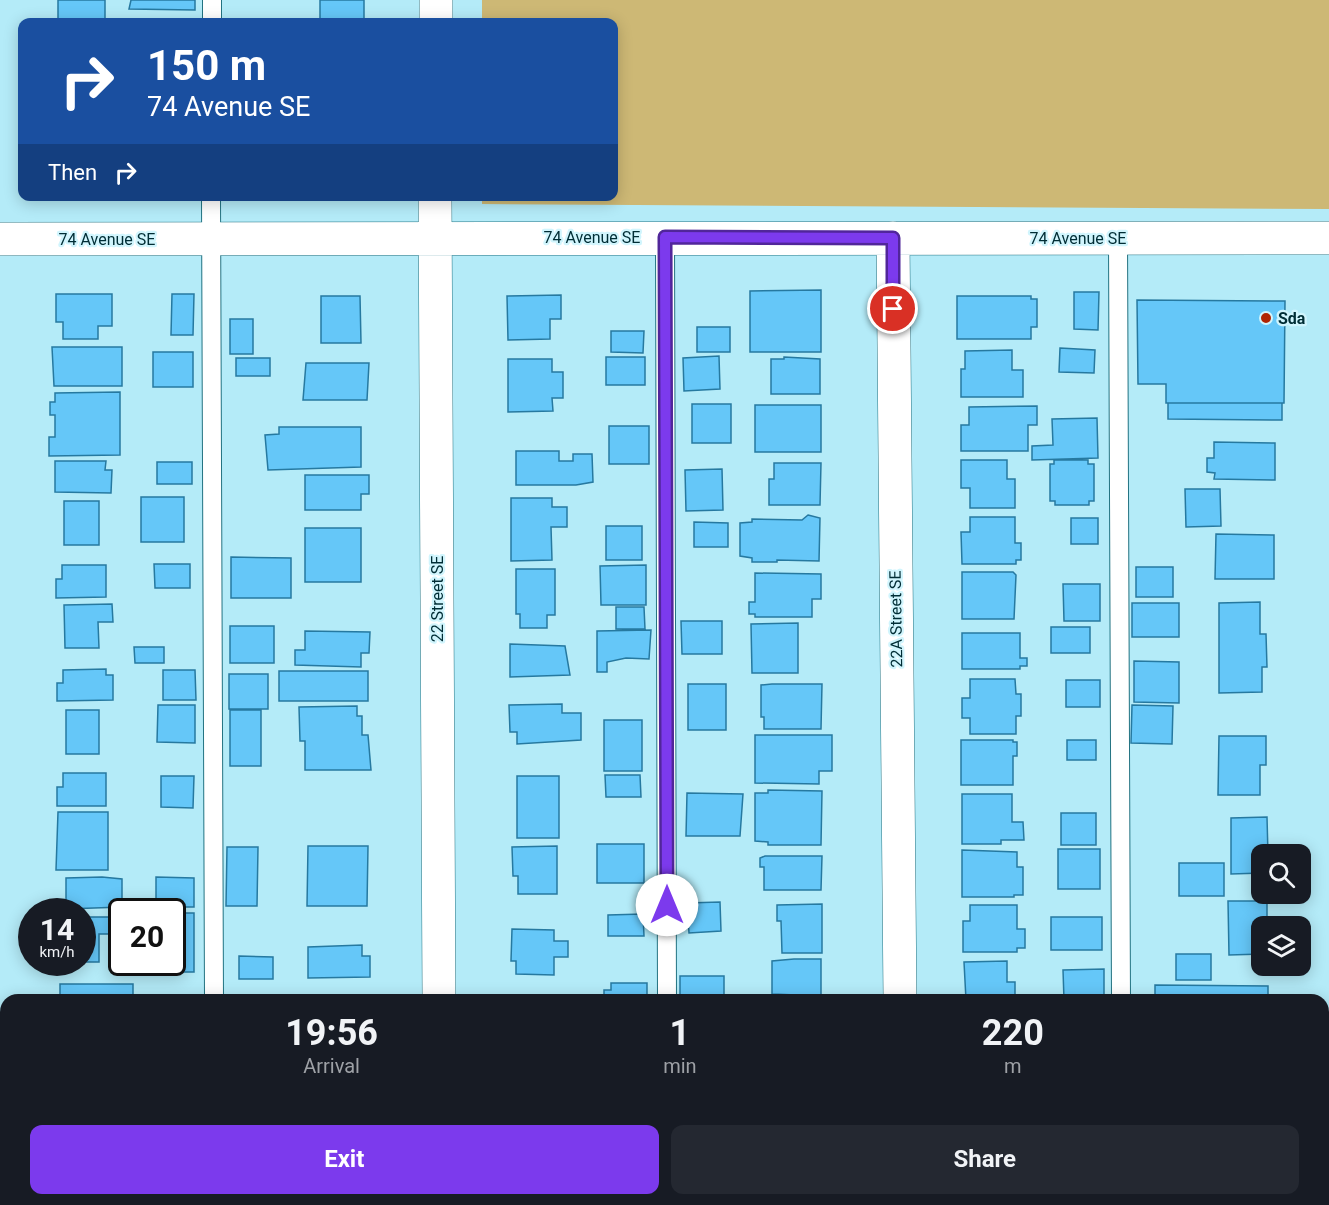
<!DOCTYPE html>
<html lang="en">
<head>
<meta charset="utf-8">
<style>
  :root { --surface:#171b24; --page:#242831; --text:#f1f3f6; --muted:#9ea1a6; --accent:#7c3aed }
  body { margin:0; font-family:Roboto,sans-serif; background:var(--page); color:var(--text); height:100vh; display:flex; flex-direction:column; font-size:22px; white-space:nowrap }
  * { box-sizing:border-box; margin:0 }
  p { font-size:20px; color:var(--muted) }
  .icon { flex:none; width:33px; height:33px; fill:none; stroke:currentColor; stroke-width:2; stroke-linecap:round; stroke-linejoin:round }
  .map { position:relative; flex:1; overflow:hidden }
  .side { position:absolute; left:0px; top:994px; width:1329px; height:212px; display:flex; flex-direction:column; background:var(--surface); border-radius:18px 18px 0 0; box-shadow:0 3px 15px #0003 }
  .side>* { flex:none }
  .hud { position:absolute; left:18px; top:18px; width:600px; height:183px; border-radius:12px; box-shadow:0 3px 15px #0003; background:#1a4fa0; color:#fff; overflow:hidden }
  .tools { position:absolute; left:1251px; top:844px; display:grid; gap:12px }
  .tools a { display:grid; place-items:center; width:60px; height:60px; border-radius:12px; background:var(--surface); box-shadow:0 3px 15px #0003; font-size:30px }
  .speed { position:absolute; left:18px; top:898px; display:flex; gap:12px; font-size:30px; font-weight:700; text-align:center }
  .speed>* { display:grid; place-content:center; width:78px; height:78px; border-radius:50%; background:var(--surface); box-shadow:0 3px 15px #0003; line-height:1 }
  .speed small { font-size:15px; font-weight:400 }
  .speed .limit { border:3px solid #111; border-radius:9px; background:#fff; color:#111 }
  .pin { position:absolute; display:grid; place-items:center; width:51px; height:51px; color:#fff; margin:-26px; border:3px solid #fff; border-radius:50%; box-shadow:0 2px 6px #0007 }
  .me { position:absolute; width:66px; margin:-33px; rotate:0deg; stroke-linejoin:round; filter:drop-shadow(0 0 4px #0008) }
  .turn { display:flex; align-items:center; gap:21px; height:126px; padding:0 30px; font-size:27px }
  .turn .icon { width:78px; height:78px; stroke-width:2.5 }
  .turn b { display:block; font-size:42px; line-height:51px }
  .then { display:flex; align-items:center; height:57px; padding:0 30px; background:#0003; gap:12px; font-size:22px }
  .eta { display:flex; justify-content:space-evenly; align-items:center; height:102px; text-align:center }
  .eta b { font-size:36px; font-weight:700; line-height:42px }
  .primary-button { display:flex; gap:12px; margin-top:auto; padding:12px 30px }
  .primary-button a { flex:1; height:69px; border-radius:12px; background:var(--accent); color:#fff; font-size:24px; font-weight:700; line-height:69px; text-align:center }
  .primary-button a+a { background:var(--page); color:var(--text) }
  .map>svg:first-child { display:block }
  .green { fill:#cdb875 }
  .building { fill:#65c7f8; stroke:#2679a0; stroke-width:1.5 }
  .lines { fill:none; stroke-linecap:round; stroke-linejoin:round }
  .lane-casing { stroke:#237382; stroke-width:20 }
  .street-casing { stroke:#237382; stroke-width:34 }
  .secondary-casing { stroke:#237382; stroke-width:34 }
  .lane { stroke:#fff; stroke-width:18 }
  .street { stroke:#fff; stroke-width:33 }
  .secondary { stroke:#fff; stroke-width:33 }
  .route-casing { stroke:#51269a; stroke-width:15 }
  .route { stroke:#7c3aed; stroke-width:10 }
  .poi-dot { fill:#b02403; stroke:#d1f5fd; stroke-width:2 }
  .labels { text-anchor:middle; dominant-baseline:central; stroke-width:4.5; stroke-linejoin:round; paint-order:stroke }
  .street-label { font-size:16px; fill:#002d35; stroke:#d1f5fd }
  .poi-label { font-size:16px; font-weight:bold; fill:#002d35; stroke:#d1f5fd; text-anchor:start }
</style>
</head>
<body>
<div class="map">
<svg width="1329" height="1205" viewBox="0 0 1329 1205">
  <rect width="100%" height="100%" fill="#b4ebf8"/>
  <path class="green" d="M482 0H1329V209L482 204V197L614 196V22H482Z"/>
  <path class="building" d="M58 0H105V22H58Z
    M131 0H195V10L129 9Z
    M320 0H364V22H320Z
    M821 290V352H750V291Z
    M1074 292H1099L1098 330 1074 329Z
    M56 294H112V326H98V339H63V322H56Z
    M172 294H194L193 335H171Z
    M561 295V319H550V339L508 340 507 296Z
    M321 296H360L361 343H321Z
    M957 296H1031V299H1037V327H1031V339H957Z
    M1137 300 1285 301 1284 403H1166V384H1138Z
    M230 319H253V354H230Z
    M697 327H730V352H697Z
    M611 331H644L643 353 611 352Z
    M52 347H122V386H54Z
    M1060 348 1095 350 1094 373 1059 372Z
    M1012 350V370H1023V397H961V369H965V351Z
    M153 352H193V387H153Z
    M719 356 720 389 684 391 683 358Z
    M606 357H645V385H606Z
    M784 357 820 359V394H771V359H784Z
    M236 358H270V376H236Z
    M508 359H552V372H563V398H552L553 411 508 412Z
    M306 363H369L367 400H303Z
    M120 392V455L49 456V437H55V415H50V402H55V393Z
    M1168 403H1282V420L1168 419Z
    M692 404H731V443H692Z
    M755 405H821V452H755Z
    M1037 406V425H1028V451H961V425H969V407Z
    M1097 418 1098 458 1032 460V446L1053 445 1052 419Z
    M609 426H649V464H609Z
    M279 427H361V467L268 470 265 435 279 434Z
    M1214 442 1275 443V480L1214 479 1215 473 1207 472V458H1214Z
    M516 451H559V461H573V454H592L593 482 576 485H516Z
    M961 460H1007V479H1015V508H970V488H961Z
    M1054 460H1088V464H1094V501H1089V505H1055V501H1050V464H1054Z
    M55 461H106L105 470H112L111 493 55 492Z
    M157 462H192V484H157Z
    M774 463H821L820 505H769V479H774Z
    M722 469 723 510 686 511 685 470Z
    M305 475H369V494H361V510H305Z
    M1185 489H1220L1221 526 1186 527Z
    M141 497H184V542H141Z
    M511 498H552V507H567V527H551L552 560 511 561Z
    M64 501H99V545H64Z
    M808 515 820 518 819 561 777 560V562H752V558L740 556V523L752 522V519L802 520Z
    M970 517H1015V543H1021V560H1016V564H962L961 532H970Z
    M1071 518H1098V544H1071Z
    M694 522 728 523V547H694Z
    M606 526H642V560H606Z
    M305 528H361V582H305Z
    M1216 534 1274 535V579H1215Z
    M231 557 291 558V598H231Z
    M154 564H190V588H155Z
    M62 565H106V597L56 598V579H62Z
    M646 565V605H601L600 566Z
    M1136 567H1173V597H1136Z
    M516 569H555V615H547V628H520V614H516Z
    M962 572H1013L1016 575 1014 619H962Z
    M755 573 821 574V599H812V617H755V614H749V602H755Z
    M1063 584H1100V621H1064Z
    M1260 602V634H1266L1267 667H1262V692L1219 693V603Z
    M1132 603H1179V637H1132Z
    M112 604 113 622H98L99 648H65L64 605Z
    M616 607H644L645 629H616Z
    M681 621H722V654H682Z
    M798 623V673H752L751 624Z
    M230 626H274V663H230Z
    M1051 627H1090V653H1051Z
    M651 630 649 659 626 658 607 662V672H597V631Z
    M305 631 370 632 369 653H361V667L295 665V650H305Z
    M962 633H1020V658H1027V666H1020V669H962Z
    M510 644 565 646 570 675 510 677Z
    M134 647H164V663H135Z
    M1134 661 1179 662V703L1134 702Z
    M106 669V675H113V700L57 701V683H63V670Z
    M163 670H195L196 700H163Z
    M279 671H368V701H279Z
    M229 674H268V709H229Z
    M970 679H1015L1016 694H1021V716H1016V734H970V718H962V698H970Z
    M1066 680H1100V707H1066Z
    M688 684H726V730H688Z
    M772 684H822L821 729H764V717H761V685Z
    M562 704V713H581V740L517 744V732H510L509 705Z
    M158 705H195V743L157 742Z
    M1132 705 1173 706 1172 744 1131 743Z
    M357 706V716H362V735H368L371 770H305V741H300L299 707Z
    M66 710H99V754H66Z
    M230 710H261V766H230Z
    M604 720H642V771H604Z
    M755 735H832V771H819V784L755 783Z
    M1219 736H1266V765H1260V795H1218Z
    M961 740H1013V742H1017V756H1013V785H961Z
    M1067 740H1096V760H1067Z
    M63 773H106V806H57V787H63Z
    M605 775H640L641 797H606Z
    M161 776H194L193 808 161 807Z
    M517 776H559V838H517Z
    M768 790 822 791 821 845H768V842L755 841V793H768Z
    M687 793 743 794 740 836H686Z
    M962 794H1012V822H1023L1024 840H1001V844H962Z
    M58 812H108V870H56Z
    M1061 813H1096V845H1061Z
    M1267 817 1268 855H1262V873L1231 874V818Z
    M597 844H644V883H597Z
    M308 846H368L367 906H307Z
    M557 846V894H518V876H513L512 847Z
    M227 847H258L257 906H226Z
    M1058 849H1100V889H1058Z
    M962 850 1017 852V867H1023V895H1014V897H962Z
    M765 856H822L821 890H764V867H760V858Z
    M1179 863H1224V896H1179Z
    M102 877 122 879V907L66 909V878Z
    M156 877 194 878V907H156Z
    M1228 901H1267V927H1262V954L1229 955Z
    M720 902 721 931 689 933 687 903Z
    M822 904V953H782L781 921H777V905Z
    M970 905H1017V929H1025V948H1017V952H963V921H970Z
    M172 913H194V972H155V963H172Z
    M643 914 644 936H608V915Z
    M82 917H111V934H99V962H82Z
    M1051 917H1102V950H1051Z
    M512 929 554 930V941H568V957H554V975L516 974V961H511Z
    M362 945V956H370V977L308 978V947Z
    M1176 954H1211V980H1176Z
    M239 956 273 957V979H239Z
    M794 959H821V996L772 994V961Z
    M1007 961V982H1015V1000H966L964 962Z
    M1104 969V1000H1064L1063 970Z
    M680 976H724V1000H680Z
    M611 983H647V1000H604V990H611Z
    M60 984H133V1000H60Z
    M1155 985 1268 986V1000H1155Z
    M151 995H196V1000H151Z
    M512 997 559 998V1000H512Z"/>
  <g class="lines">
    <g class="lane-casing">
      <path id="lane" d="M212 22V0
        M211 196 214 1000
        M665 237 667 1000
        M1118 238 1121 1000
        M668 1200V1205
        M1122 1200V1205
        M215 1205V1200"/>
    </g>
    <g class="street-casing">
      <path id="street" d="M436 22V0
        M435 196 439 1000
        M893 238 900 1000
        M0 239 1329 238
        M440 1200V1205
        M901 1205 902 1200"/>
    </g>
    <g class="secondary-casing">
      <path id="secondary" d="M0 1171H6
        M1323 1173H1329"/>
    </g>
    <use href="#lane" class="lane"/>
    <use href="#street" class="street"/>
    <use href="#secondary" class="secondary"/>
  </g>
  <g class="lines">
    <g class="route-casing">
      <path id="route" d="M667 905 665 237 893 238V309"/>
    </g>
    <use href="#route" class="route"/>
  </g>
  <circle class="poi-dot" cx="1266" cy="318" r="6"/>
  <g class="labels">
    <g class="street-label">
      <text x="592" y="237">74 Avenue SE</text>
      <text x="1078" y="238">74 Avenue SE</text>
      <text x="107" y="239">74 Avenue SE</text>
      <text transform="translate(437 599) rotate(-90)">22 Street SE</text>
      <text transform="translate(896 619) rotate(-91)">22A Street SE</text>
    </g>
    <g class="poi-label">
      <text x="1278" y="318">Sda</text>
    </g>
  </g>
</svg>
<div class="tools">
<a><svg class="icon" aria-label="search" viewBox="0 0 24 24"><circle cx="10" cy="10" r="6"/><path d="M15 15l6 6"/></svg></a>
<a><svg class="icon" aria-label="layers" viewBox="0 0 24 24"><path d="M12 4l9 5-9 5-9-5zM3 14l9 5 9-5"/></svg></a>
</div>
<div class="speed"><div>14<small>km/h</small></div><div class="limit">20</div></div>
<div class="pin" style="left:893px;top:309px;background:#d93025"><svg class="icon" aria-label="arrive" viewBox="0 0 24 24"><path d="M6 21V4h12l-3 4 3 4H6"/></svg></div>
<svg class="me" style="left:667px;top:905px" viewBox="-20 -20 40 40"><circle r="19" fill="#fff"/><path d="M0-13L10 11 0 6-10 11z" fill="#7c3aed"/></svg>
<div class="hud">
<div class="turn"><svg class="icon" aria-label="right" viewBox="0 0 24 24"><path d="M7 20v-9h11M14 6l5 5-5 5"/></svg><div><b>150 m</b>74 Avenue SE</div></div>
<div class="then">Then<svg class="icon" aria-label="right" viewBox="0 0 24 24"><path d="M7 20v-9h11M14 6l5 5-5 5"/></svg></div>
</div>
<section class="side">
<div class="eta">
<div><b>19:56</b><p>Arrival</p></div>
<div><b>1</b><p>min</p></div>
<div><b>220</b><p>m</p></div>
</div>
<div class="primary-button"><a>Exit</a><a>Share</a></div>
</section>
</div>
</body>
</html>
